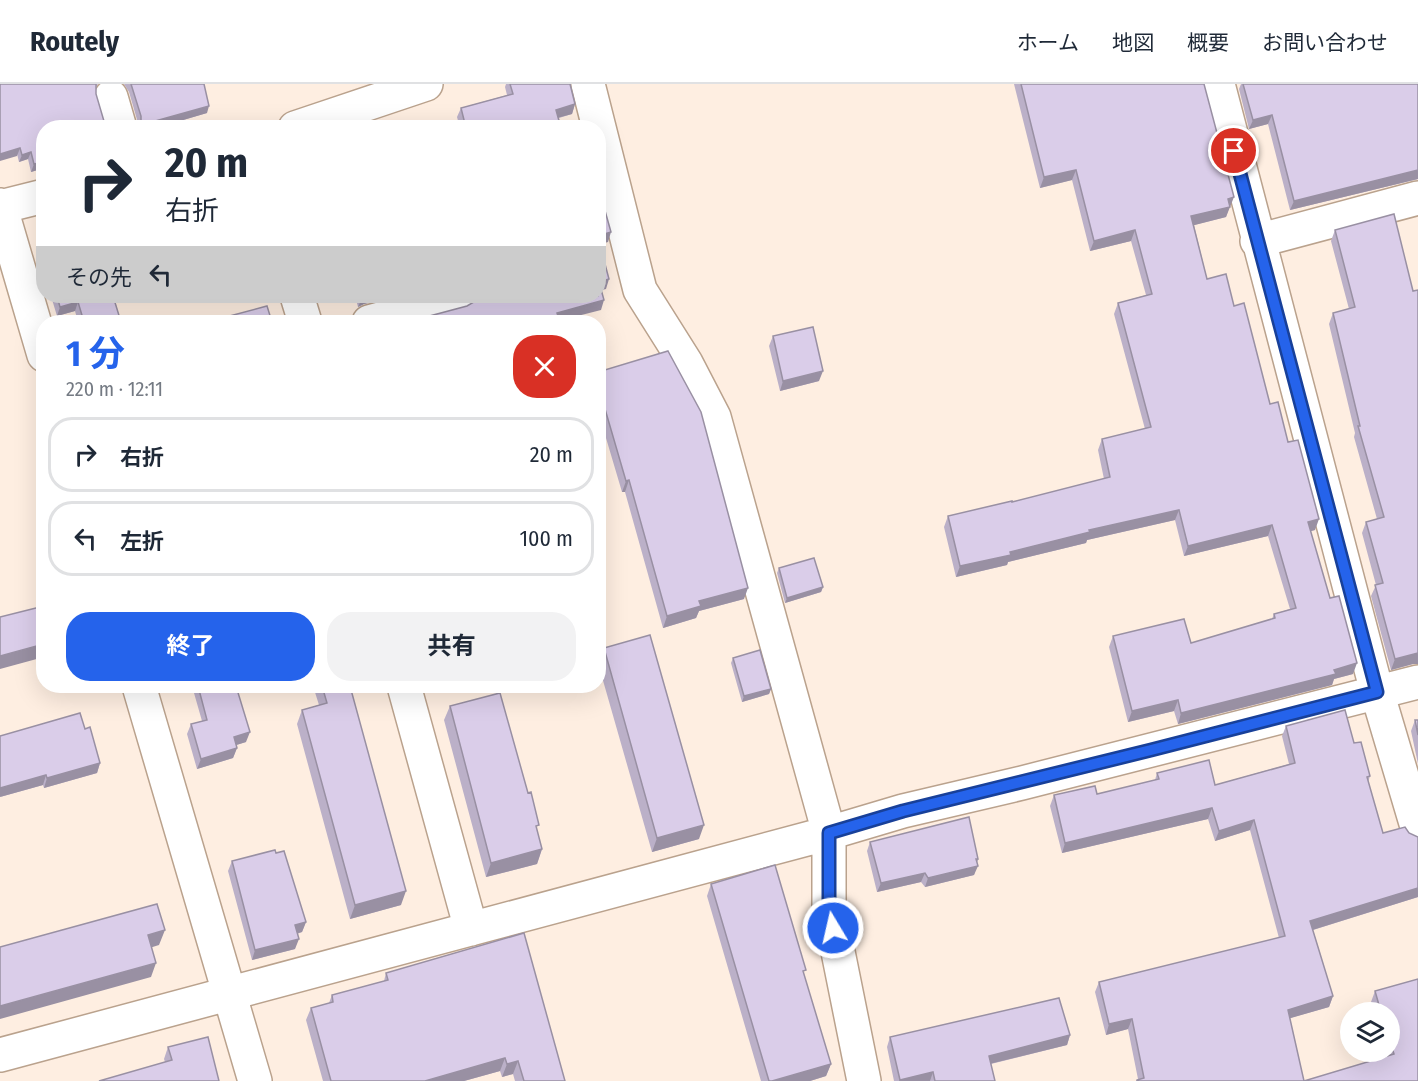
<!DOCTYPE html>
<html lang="ja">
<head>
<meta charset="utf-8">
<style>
  :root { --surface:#fff; --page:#f2f2f3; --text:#1f2937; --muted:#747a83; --line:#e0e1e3; --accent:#2563eb }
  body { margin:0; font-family:"Fira Sans Condensed","Noto Sans JP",sans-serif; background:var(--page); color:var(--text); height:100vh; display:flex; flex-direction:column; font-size:22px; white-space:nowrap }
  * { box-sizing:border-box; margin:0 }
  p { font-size:20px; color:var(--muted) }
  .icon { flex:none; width:33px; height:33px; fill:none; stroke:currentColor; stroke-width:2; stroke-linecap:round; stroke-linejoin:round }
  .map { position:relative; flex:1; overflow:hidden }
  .side { position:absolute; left:36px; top:231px; width:570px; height:378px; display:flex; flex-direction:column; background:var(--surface); border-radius:24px; box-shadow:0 6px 24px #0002 }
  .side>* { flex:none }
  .top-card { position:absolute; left:36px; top:36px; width:570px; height:183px; border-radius:24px; box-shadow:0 6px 24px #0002; background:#fff; color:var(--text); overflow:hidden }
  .buttons { position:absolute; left:1340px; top:918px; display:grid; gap:12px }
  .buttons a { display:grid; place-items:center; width:60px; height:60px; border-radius:50%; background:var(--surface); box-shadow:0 6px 24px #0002; font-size:30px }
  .pin { position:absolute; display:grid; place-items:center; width:51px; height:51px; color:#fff; margin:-26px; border:3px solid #fff; border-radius:50%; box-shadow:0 2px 6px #0007 }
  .me { position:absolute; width:66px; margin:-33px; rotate:351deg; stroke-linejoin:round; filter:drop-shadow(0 0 4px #0008) }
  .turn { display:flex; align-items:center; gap:21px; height:126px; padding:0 30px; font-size:27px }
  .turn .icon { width:78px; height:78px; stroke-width:2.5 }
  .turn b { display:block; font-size:42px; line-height:51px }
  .then { display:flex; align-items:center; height:57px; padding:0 30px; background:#0003; gap:12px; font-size:22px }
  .round { display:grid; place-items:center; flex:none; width:63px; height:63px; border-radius:24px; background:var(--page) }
  .overview { display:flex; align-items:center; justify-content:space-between; height:102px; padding:0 30px }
  h1 { font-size:36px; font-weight:700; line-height:45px; color:var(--accent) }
  .button { display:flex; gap:12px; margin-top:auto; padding:12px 30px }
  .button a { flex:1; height:69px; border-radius:24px; background:var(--accent); color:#fff; font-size:24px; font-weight:700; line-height:69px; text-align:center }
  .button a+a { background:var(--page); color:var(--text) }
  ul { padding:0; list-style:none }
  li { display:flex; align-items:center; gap:18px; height:75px; margin:0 12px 9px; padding:0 18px; border:3px solid var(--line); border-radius:24px }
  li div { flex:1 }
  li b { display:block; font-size:22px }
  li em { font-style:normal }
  header { display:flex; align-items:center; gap:36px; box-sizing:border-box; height:84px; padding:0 30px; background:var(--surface); border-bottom:2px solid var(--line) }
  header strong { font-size:28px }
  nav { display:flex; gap:33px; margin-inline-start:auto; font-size:21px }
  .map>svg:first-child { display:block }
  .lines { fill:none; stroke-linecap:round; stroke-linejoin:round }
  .minor-casing { stroke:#baa28d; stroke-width:36 }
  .minor { stroke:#fff; stroke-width:33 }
  .wall { fill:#bbb0c8 }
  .shaded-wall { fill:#9990a3 }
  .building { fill:#dacde9; stroke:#9990a3; stroke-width:1.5 }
  .route-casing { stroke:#184099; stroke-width:15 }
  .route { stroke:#2563eb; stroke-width:10 }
</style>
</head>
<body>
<header>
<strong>Routely</strong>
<nav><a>ホーム</a><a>地図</a><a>概要</a><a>お問い合わせ</a></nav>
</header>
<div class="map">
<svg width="1418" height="997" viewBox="0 0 1418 997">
  <rect width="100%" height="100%" fill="#feeee1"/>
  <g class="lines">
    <g class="minor-casing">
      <path id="minor" d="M588 0 640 206 686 279 714 333 829 749V823L864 997
        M1218 0 1377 608 1418 746
        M111 13 120 44
        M295 44 426 0
        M0 121 44 271
        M0 123 44 112
        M1257 157 1418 114
        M297 212 305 238
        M369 238 458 214
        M139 602 255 997
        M404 602 471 845
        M0 971 829 749 903 727 1022 699 1418 598"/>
    </g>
    <use href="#minor" class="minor"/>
  </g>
  <path class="wall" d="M0 0H98L44 84 31 88 28 75 19 78Z
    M124 0H204L207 29 156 44H138V39L129 8Z
    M506 0H570L575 20 572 30 559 34 561 44H460L457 33 461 24 507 11 505 3Z
    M1014 0H1204L1230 124H1229L1226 133 1194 141 1207 195 1234 222 1270 320 1288 358 1315 446 1310 447 1353 590 1334 595 1332 601 1178 640 1174 627 1128 638 1109 563 1113 552 1191 559 1272 535 1274 530 1290 525 1268 452 1184 472 1175 436 1087 456 1086 459 1008 478 1007 481 956 493 944 443 948 432 1012 418 1104 395 1098 366 1102 355 1145 345 1114 230 1118 219 1146 211 1131 157 1090 167 1072 96 1040 104Z
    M1241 0H1418V95L1290 126 1268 40 1249 45 1239 5Z
    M1335 146 1413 207V580L1391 586 1371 512 1376 501 1362 449 1366 438 1377 435 1354 353 1355 349 1329 240 1333 229 1349 225 1331 157Z
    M44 167V181L41 173Z
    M51 212H135L115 217 121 238H78L75 227 57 232Z
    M345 212H395L364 220 358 223 356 215 347 218Z
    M773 252 819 297 780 307 769 262Z
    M598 288 744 515 699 527 696 534 663 544 625 408H622L598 327Z
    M779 484 823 503 821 508 785 519 777 489Z
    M604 564 699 755 652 768 598 579Z
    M733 574 771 605 769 610 742 618 731 579Z
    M192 602H236L246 658 236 661 237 664 233 674 197 685 187 650 191 640 202 637Z
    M313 602H350L401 821 350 835 297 640 302 626 319 621Z
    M450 622 542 765 537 780 486 793 444 636Z
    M1345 626 1354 659 1361 658 1370 692 1368 698 1383 749 1405 743 1409 749 1418 753V813L1313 846 1333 912 1329 923 1290 934 1304 997 1388 972 1386 968H1389V928H1374L1371 918 1375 907 1418 895V997H1136L1138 995 1128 945 1106 951 1095 908 1099 898 1279 854 1250 746 1215 757 1208 735 1062 769 1050 722 1054 711 1095 702 1097 710 1155 696 1157 689 1209 676 1215 701 1289 680 1282 652 1286 642Z
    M1415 636H1418V680L1411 647Z
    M85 645 100 679 97 689 44 704 43 701 0 713Z
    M870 758 978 775 974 791 925 803 921 798 877 808 867 767Z
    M232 777 306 838 302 848 297 850 295 865 252 876 228 787Z
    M711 800 804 892 831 980 826 992 810 997H761L707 812Z
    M386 889 565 997H515L513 990 502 993 500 987 464 997H323L306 936 311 924 329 919 332 911 384 897Z
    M1070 951 1067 961 991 980 995 997H894L887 963 890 953Z
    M168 963 219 997 165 978 164 975Z"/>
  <path class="shaded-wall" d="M575 20 572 30 553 35 556 26Z
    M209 22 207 29 156 44H140L141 41Z
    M1272 31 1268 40 1249 45 1253 36Z
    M20 64 17 72 0 77V70Z
    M31 68 28 75 19 78 22 71Z
    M44 78V84L31 88 34 80Z
    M1076 86 1072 96 1040 104 1044 93Z
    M1418 86V95L1290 126 1294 117Z
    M1234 113 1226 133 1187 143 1191 132 1228 115Z
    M1135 146 1131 157 1090 167 1094 157Z
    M611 148 608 158 598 161V152Z
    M609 195 606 205 598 207 599 198Z
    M112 212H135L109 218Z
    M349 212H357L356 215 347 218Z
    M365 212H395L364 220 358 223 362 214Z
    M604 216 601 226 554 238 557 229Z
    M78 218 75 227 57 232 60 223Z
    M823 287 819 297 780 307 783 297Z
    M629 396 625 408H622L626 397Z
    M1179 426 1175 436 1087 456 1086 459 1008 478 1007 481 956 493 960 482 1089 446Z
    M1319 435 1315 446 1304 449 1308 438Z
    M1272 441 1268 452 1184 472 1188 462Z
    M823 503 821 508 785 519 787 514Z
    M748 504 744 515 699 527 696 534 663 544 667 532 699 517Z
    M44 560V573L0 585V572Z
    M1418 569V580H1413L1391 586 1395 575Z
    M1357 579 1353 590 1334 595 1332 601 1178 640 1181 629Z
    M771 605 769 610 742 618 744 612Z
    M1178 616 1174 627 1128 638 1132 627Z
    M250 648 246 658 230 663 234 653Z
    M237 664 233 674 197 685 201 675Z
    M100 679 97 689 44 704 47 694Z
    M46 691 43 701 0 713V704Z
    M1212 724 1208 735 1062 769 1065 759Z
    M1254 736 1250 746 1215 757 1219 747Z
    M704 741 699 755 652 768 657 754Z
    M542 765 537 780 486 793 491 779Z
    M978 775 975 782H978L974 791 925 803 928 794Z
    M925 789 921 798 877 808 881 799Z
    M1418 804V813L1306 848 1310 837Z
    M406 807 401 821 350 835 355 821Z
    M306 838 302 848 291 851 295 841Z
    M165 846 159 861 143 866 148 851Z
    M299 855 295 865 252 876 255 866Z
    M156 879 151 893 0 935V922Z
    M1333 912 1329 923 1284 936 1288 926Z
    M1132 935 1128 945 1106 951 1109 940Z
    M1070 951 1067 961 985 981 989 972Z
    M505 974 500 987 464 997H425Z
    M518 977 513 990 502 993 507 980Z
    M831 980 826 992 810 997H772Z
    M933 988 930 997H899L900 996Z"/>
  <path class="building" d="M0 0H96V10L106 44H44V78L34 80 31 68 22 71 20 64 0 70Z
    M131 0H204L209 22 141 41V32Z
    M510 0H570L575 20 556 26 561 44H466L461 24 513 10Z
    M1021 0H1204L1234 113 1228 115 1230 123 1191 132 1207 195 1226 190 1234 222 1244 219 1270 320 1278 318 1288 358 1298 356 1319 435 1308 438 1330 514 1339 512 1357 579 1334 586 1336 590 1181 629 1178 616 1132 627 1113 552 1184 535 1191 559 1275 534 1274 530 1296 524 1272 441 1188 462 1179 426 1089 446 1090 448 1010 468 1011 471 960 482 948 432 1012 417V418L1110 393 1102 355 1151 343 1118 219 1152 210 1135 146 1094 157 1076 86 1044 93Z
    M1243 0H1418V86L1294 117 1272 31 1253 36Z
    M350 41 351 44H340Z
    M602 116 611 148 598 152V117Z
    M1394 130 1413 207 1418 206V569L1395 575 1375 501 1383 499 1366 438 1384 433 1358 342H1360L1333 229 1355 223 1335 146Z
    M598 154 609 195 599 198 604 216 557 229 560 238H407L467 222 474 218 478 212H598Z
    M57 212H113L121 238H84L78 218 60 223Z
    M267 222 272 238H207Z
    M813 243 823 287 783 297 773 252Z
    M668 267 701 328 748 504 699 517 701 522 667 532 629 396 626 397 598 301V288Z
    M814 474 823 503 787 514 779 484Z
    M44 522V560L0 572V533Z
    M650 551 704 741 657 754 604 564Z
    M760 566 771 605 744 612 733 574Z
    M198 602H236L250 648 234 653 237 664 201 675 191 640 207 636Z
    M322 602H350L406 807 355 821 302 626 327 619Z
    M500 609 528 709 531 708 539 741 536 742 542 765 491 779 450 622Z
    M1345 626 1354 659 1361 658 1370 692 1367 693 1383 749 1405 743 1409 749 1418 753V804L1310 837 1333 912 1288 926 1304 997 1394 970 1389 954V928H1381L1375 907 1418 895V997H1137V996L1144 994 1132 935 1109 940 1099 898 1285 852 1254 736 1219 747 1212 724 1065 759 1054 711 1095 702 1097 710 1159 695 1157 689 1209 676 1215 701 1295 679 1286 642Z
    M80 629 85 645 90 643 100 679 47 694 46 691 0 704V652Z
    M1415 636H1418V651Z
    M969 733 978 775H976L978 782 928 794 925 789 881 799 870 758Z
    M275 766 276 769 284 767 306 838 295 841 299 855 255 866 232 777Z
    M775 781 806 886 803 887 831 980 772 997H769L711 800Z
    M157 820 165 846 148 851 156 879 0 922V863Z
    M524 849 565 997H524L518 977 507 980 505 974 425 997H331L311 924 333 918 332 911 388 896 386 889Z
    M1059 914 1070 951 989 972 995 997H935L933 988 900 996 890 953Z
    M208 953 219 997H99L172 976 168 963Z"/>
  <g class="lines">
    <g class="route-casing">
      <path id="route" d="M833 844 829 823V749L903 727 1151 666 1377 608 1234 67"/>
    </g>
    <use href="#route" class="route"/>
  </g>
</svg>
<div class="buttons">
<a><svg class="icon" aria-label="layers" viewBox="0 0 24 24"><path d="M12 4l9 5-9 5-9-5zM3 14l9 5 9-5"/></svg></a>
</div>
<div class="pin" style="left:1234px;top:67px;background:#d93025"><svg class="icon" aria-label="arrive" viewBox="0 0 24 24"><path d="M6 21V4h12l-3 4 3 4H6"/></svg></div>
<svg class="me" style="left:833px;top:844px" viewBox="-20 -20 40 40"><circle r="17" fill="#2563eb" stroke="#fff" stroke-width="3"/><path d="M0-11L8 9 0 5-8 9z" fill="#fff"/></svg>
<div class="top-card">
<div class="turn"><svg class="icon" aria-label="right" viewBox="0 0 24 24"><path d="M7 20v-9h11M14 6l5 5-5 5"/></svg><div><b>20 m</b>右折</div></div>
<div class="then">その先<svg class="icon" aria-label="left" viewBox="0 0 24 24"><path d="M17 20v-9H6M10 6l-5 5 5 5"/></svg></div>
</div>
<section class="side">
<div class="overview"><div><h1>1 分</h1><p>220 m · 12:11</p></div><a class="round" style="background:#d93025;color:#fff"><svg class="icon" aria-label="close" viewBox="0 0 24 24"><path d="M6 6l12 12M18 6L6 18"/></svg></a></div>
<ul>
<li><svg class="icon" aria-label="right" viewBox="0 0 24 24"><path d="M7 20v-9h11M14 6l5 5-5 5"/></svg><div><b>右折</b></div><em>20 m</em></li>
<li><svg class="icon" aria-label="left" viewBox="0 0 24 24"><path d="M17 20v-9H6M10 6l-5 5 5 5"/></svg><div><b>左折</b></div><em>100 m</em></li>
</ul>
<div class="button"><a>終了</a><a>共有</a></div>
</section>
</div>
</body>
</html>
